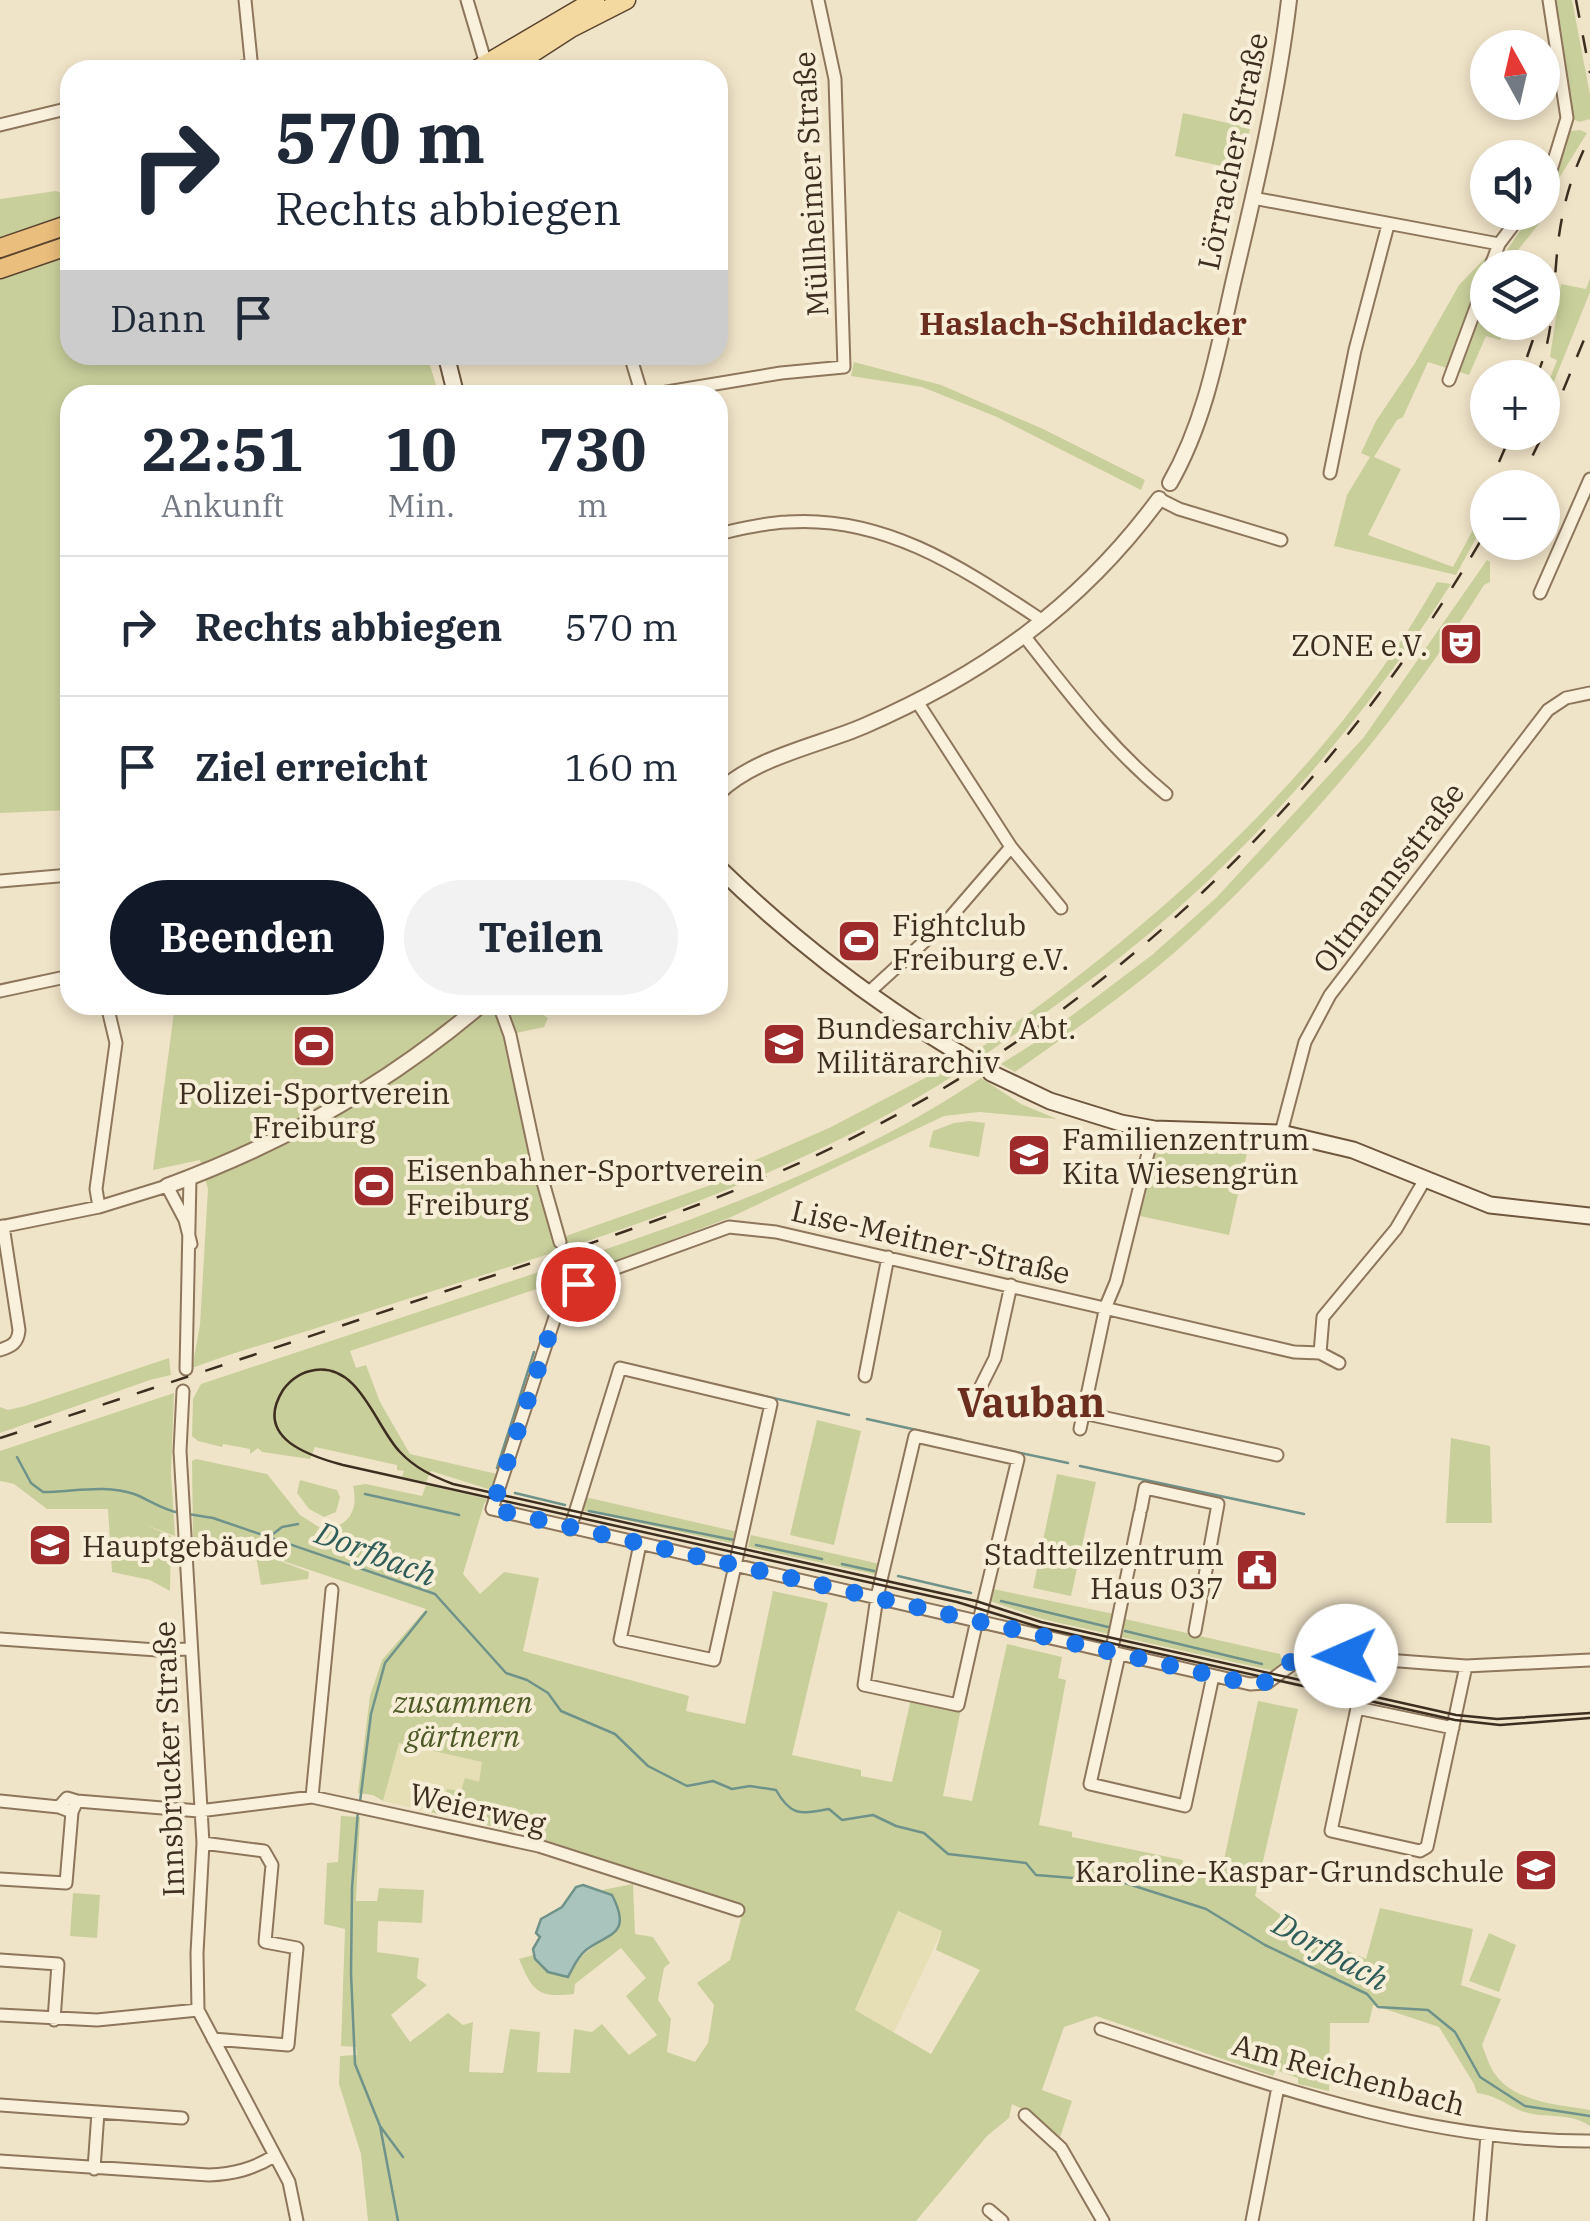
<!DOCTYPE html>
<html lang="de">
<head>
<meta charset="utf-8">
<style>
  :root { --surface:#fff; --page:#f2f2f3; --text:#1f2937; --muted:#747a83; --line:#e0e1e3; --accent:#111827 }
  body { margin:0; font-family:"IBM Plex Serif",serif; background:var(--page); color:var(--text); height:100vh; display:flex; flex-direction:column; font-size:38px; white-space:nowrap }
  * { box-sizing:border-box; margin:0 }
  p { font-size:32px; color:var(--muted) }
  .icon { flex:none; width:55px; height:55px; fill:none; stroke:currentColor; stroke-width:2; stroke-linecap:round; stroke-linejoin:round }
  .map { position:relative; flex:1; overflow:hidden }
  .details { position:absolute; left:60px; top:385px; width:668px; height:630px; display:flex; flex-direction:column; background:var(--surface); border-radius:30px; box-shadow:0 5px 15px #0003 }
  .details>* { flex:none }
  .guide { position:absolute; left:60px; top:60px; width:668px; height:305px; border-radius:30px; box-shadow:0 5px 15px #0003; background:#fff; color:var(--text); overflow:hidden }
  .needle { width:65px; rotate:352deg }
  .fabs { position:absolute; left:1470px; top:30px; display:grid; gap:20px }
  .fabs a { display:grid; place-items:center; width:90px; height:90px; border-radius:50%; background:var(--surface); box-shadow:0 5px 15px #0003; font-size:50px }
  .pin { position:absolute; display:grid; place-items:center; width:85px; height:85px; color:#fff; margin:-42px; border:5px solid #fff; border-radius:50%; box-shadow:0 2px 10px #0007 }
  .me { position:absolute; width:110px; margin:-55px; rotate:269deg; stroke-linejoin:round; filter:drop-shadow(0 0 8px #0008) }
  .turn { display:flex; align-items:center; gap:35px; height:210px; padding:0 50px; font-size:45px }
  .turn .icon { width:130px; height:130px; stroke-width:2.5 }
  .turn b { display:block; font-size:70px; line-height:85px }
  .then { display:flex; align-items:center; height:95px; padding:0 50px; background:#0003; gap:20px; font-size:38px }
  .eta { display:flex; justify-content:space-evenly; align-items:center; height:170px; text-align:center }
  .eta b { font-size:60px; font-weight:700; line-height:70px }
  .action { display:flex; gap:20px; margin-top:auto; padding:20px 50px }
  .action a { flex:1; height:115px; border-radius:60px; background:var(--accent); color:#fff; font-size:40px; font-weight:700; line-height:115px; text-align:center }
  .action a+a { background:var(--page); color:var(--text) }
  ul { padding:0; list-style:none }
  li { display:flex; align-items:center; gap:30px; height:140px; padding:0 50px; border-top:2px solid var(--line) }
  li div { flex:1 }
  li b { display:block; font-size:38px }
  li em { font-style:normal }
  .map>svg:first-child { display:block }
  .farmland { fill:#e6deb5 }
  .green { fill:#c9cf9b; fill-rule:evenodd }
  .water { fill:#a9c4bc; stroke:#6f938a; stroke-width:2.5 }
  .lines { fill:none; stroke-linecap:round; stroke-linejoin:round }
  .stream { stroke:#6f938a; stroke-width:2.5 }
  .minor-casing { stroke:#8d765c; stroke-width:15 }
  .tertiary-casing { stroke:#8d765c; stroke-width:18 }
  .secondary-casing { stroke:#6f573f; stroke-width:19 }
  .primary-casing { stroke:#5b4430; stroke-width:21 }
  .trunk-casing { stroke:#5b4430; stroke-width:21 }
  .minor { stroke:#faf1dc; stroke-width:11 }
  .tertiary { stroke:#faf1dc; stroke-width:14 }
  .secondary { stroke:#faf1dc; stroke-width:15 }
  .primary { stroke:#f3d9a0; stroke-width:18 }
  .trunk { stroke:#eabe7c; stroke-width:18 }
  .tram { stroke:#3d2e20; stroke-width:2.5 }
  .rail { stroke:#3d2e20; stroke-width:2.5; stroke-dasharray:18 18; stroke-linecap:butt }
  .route { stroke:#1a73e8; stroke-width:18; stroke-dasharray:0 32.4 }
  .labels { text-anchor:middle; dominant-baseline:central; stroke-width:8; stroke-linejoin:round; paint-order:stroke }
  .street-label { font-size:30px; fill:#3d2e20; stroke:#f7eed8 }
  .poi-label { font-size:30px; fill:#3d2e20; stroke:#f7eed8; text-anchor:start }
  .park-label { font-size:30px; font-style:italic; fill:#4d5a26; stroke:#f7eed8 }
  .neighbourhood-label { font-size:32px; font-weight:bold; fill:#6b2e1e; stroke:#f7eed8 }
  .water-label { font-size:32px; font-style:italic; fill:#2f5d5a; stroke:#f7eed8 }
  .district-label { font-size:40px; font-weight:bold; fill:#6b2e1e; stroke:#f7eed8 }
</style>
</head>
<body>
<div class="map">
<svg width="1590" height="2221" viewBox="0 0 1590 2221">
  <rect width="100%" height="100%" fill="#f0e4c8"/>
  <path class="farmland" d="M399 1742 483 1762 479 1782 444 1802 430 1799 426 1811 383 1801Z
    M898 1911 942 1931 894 2032 855 2011Z"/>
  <path class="green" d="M1552 0H1572L1590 95V119L1579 122 1571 118Z
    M1183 113 1250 128 1240 170 1175 156Z
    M1580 130 1587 133 1556 183 1546 215 1514 255 1529 267 1488 268V322L1510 323 1500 340 1486 336 1469 375 1428 362 1403 417 1397 420 1374 457 1401 469 1368 535 1453 567 1487 504V518L1456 575 1334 546 1347 495 1370 457 1361 453 1376 421 1415 363 1459 285 1486 257 1501 259 1532 213 1542 212C1543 189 1563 158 1570 131Z
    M56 191 70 197V219L0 243V199Z
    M70 250V355H427L439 395H70V810L0 813V274Z
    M1590 278V292L1543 409V397L1557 360 1550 357 1561 284 1586 289Z
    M854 362 941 385 1043 429 1145 480 1141 490 997 417 922 387 851 376Z
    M1487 560 1490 562V582L1484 585C1405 712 1306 829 1197 932 1142 984 1077 1028 1015 1072L1001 1064 1042 1038 1152 955 1217 897 1364 737Z
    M1437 582 1451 584C1371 708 1277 822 1166 919 1109 969 1046 1013 983 1056L976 1051C1153 928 1330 772 1437 582Z
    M175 1005H529L548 1018 544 1027 516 1033 540 1143 566 1236 739 1175 744 1165 829 1128 952 1064 964 1069C772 1194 545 1254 329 1324 284 1339 236 1351 192 1368L200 1325 208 1189 200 1160 153 1170Z
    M981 1078 1021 1104 1057 1119 979 1112 944 1116 729 1218 578 1275 571 1261C713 1213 856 1162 981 1078Z
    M970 1121 985 1123 979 1157 929 1147 933 1131 954 1123Z
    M1159 1141 1249 1144 1229 1235 1140 1216Z
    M560 1265 564 1280 350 1351 356 1368 366 1365 380 1402 410 1454 497 1474 491 1490 431 1471 426 1482 402 1477 404 1471 397 1470V1465L315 1447 310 1459 262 1452 258 1448 250 1454V1449L223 1444 222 1447 198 1441 192 1436 193 1399 201 1384Z
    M169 1358 171 1375 150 1380 0 1433V1407L8 1410 25 1406Z
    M174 1393 171 1473 175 1536 146 1525 171 1536 170 1591 150 1580 112 1572 108 1509H47L14 1484 0 1481V1451Z
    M817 1420 861 1431 834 1545 790 1535Z
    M1451 1438 1490 1446 1492 1523H1446Z
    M196 1459 267 1474 300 1515 322 1529C348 1528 359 1511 353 1486L366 1484 422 1496 426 1485 488 1499 484 1504 463 1574 480 1594 504 1572 539 1578 523 1651 689 1696 686 1711 745 1724 773 1591 828 1603 792 1755 861 1770V1776L892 1782 911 1699 961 1709 943 1796 972 1801 1007 1644 1062 1657 1058 1678 1066 1680 1039 1825 1072 1832V1837L1183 1860 1182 1867 1221 1874 1258 1701 1298 1709 1255 1896 1304 1932 1366 1959 1380 1908 1473 1929 1461 1985 1501 1999 1482 2045C1486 2054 1489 2066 1495 2074 1514 2102 1560 2105 1590 2110V2126C1572 2113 1549 2118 1528 2113 1509 2108 1500 2096 1477 2093L1474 2084 1439 2027 1373 2005 1369 2023H1330L1329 2091 1298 2084V2078L1276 2070 1273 2076 1096 2016 1064 2027 1042 2090 1072 2101 1060 2137 1034 2115 1012 2104 1009 2118 987 2136 916 2221H368L361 2154 339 2084 340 2056 357 2055 356 2047 341 2046 345 1929 324 1924 327 1863 338 1862 341 1816 360 1817 356 1901H377L379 1888 424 1890 422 1923 378 1921 377 1952 419 1958 417 1978 427 1985 391 2015 410 2042 448 2013 463 2025 473 2022 469 2072 503 2073 510 2029 540 2032 537 2072 570 2073 574 2029 592 2032 602 2024 629 2055 657 2035 626 1996 646 1978 621 1948 575 1984 574 1994C538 1998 533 1992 519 1959L533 1955 535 1959 570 1976C581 1947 599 1948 617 1928L615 1900 602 1890 633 1884 635 1934 653 1937 670 1963 664 1968 658 2000 671 2019 667 2052 695 2062 708 2043 714 2005 697 1983 730 1960 744 1907 530 1835 426 1811 429 1799 444 1802 447 1789 461 1791 465 1778 479 1782 482 1762 399 1743 383 1801 373 1795 358 1793 370 1696 382 1660 426 1609 262 1554 309 1572 308 1579 261 1585 256 1556 260 1553 238 1546 193 1539 192 1461ZM898 1911 942 1931 936 1950 980 1970 931 2054 855 2010Z
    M1057 1474 1096 1482 1071 1596 1033 1588Z
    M300 1480 337 1490 340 1497 336 1512 324 1517 309 1509 297 1493Z
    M585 1497 738 1532 735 1544 580 1510Z
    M751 1535 880 1564 878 1575 748 1547Z
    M993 1589 1114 1614 1109 1634 1042 1619 990 1601Z
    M1125 1619 1280 1654 1282 1662 1274 1671 1121 1637Z
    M1311 1659 1371 1664 1368 1692 1294 1676 1303 1665 1301 1662Z
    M73 1893 100 1895 97 1938 70 1936Z
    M1489 1933 1516 1945 1499 1992 1469 1981Z"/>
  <path class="water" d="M583 1885 612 1895C633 1936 608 1933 586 1950 577 1957 573 1968 568 1977L548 1972 535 1959 533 1949 540 1937 536 1933 541 1919 562 1907 576 1887Z"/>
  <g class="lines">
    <path class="stream" d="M719 1386 849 1415
      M867 1419 962 1440
      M974 1443 1068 1463
      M17 1457 31 1483 43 1492C73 1492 105 1484 134 1494 150 1500 162 1510 180 1513
      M1080 1466 1304 1514
      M497 1468 534 1352
      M515 1493 565 1505
      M365 1494 459 1515
      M589 1511 734 1540
      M188 1514 213 1518 435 1594 506 1673 527 1680 548 1693 561 1711 615 1734 648 1766 687 1786 713 1781 732 1789 750 1786 776 1790C791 1817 801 1814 829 1809L842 1820 873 1815 896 1826 924 1833 948 1854 1026 1863 1036 1875 1122 1882 1206 1909 1265 1945 1367 1994 1378 2007 1428 2010 1455 2032 1480 2077 1525 2106 1590 2116
      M268 1538 282 1527 298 1524
      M756 1545 822 1559
      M842 1564 874 1571
      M898 1576 971 1593
      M1001 1601 1108 1627
      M1125 1631 1262 1664
      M360 1802 371 1714 385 1663 426 1612
      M358 1810 352 1888 351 1973 355 2064 380 2126 398 2221
      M380 2126 403 2157"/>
    <g class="minor-casing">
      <path id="minor" d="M245 0 252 70
        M467 0 486 64
        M228 70 251 65
        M0 125 70 108
        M1542 188 1548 180 1567 118 1549 0
        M1253 198 1499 244
        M1490 268 1499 244 1523 212
        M630 355 642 395
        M1449 380 1488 275
        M649 395 781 373 844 367 835 79 818 0
        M1330 473 1355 350 1388 225
        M1159 499 1179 509 1281 540
        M718 534C740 529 763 523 787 522 886 515 964 569 1043 621
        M1540 593 1590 479
        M1025 637C1070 694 1109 747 1166 794
        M918 703 1011 847 1061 908
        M0 881 70 875
        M0 991 70 976
        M867 994 948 920 1011 847
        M499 1005 510 1035 537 1161 560 1242
        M1281 1133 1305 1042 1330 995 1548 710 1566 698 1590 693
        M99 1207 96 1189 116 1043 107 1005
        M0 1227 99 1207 167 1186 185 1220 191 1244
        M0 1350C12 1346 18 1343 19 1330L3 1226
        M1320 1353 1323 1317 1396 1229 1424 1181
        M1339 1363 1320 1353 1294 1352 776 1232 729 1227 594 1276 568 1290 556 1314 492 1509 1250 1684 1267 1683 1306 1654 1466 1666 1590 1660
        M186 1369 190 1177
        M865 1376 888 1257
        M981 1386 995 1358 1011 1285
        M183 1391 180 1451 203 1843 197 1953 198 2010 289 2182 297 2221
        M1083 1413 1277 1455
        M1080 1429 1106 1306 1116 1282 1154 1129
        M1141 1509 1145 1488 1218 1504 1195 1631
        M570 1529 620 1368 771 1404 714 1660 620 1640 640 1544
        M977 1620 958 1705 864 1685 877 1597 915 1436 1018 1459 979 1621
        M0 1639 157 1650 191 1649
        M1111 1653 1140 1513
        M1119 1655 1090 1784 1185 1806 1213 1676
        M1453 1728 1357 1708 1331 1831 1420 1851 1427 1847 1466 1666
        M312 1797 332 1590
        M67 1798 77 1801 72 1812 59 1807Z
        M0 1801 59 1807
        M77 1801 199 1811 312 1797 539 1846 738 1910
        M203 1843 264 1851 272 1865 265 1942 297 1948 288 2045 213 2039
        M0 1879 66 1883 72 1812
        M0 1960 58 1964 54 2020
        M0 2015 97 2020 198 2010
        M1101 2029C1259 2081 1421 2142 1590 2141
        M0 2105 98 2112 94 2169
        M98 2112 182 2118
        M1025 2115 1061 2148 1103 2221
        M0 2161 209 2175C234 2174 253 2169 274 2156
        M989 2210 1002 2221
        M1252 2221 1278 2087
        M1480 2221 1487 2135"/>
    </g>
    <g class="tertiary-casing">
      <path id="tertiary" d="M1170 483C1206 420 1218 349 1234 279 1256 186 1278 94 1289 0
        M718 793C755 757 817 746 864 726 984 674 1080 606 1159 499
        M167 1186C282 1144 388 1084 481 1005"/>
    </g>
    <g class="secondary-casing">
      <path id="secondary" d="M446 355 456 395
        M718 867C795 942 879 1006 972 1061
        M991 1073 1050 1101 1121 1123 1154 1129 1281 1133 1353 1150 1490 1205 1590 1216"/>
    </g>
    <g class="primary-casing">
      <path id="primary" d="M476 70 595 0
        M506 70 571 28 626 0"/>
    </g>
    <g class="trunk-casing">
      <path id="trunk" d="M0 248 70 224
        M0 269 70 245"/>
    </g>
    <use href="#minor" class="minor"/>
    <use href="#tertiary" class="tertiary"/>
    <use href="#secondary" class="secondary"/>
    <use href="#primary" class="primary"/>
    <use href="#trunk" class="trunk"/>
    <path class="tram" d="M1590 1713 1497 1719 1456 1715 1041 1622 976 1601 453 1484C432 1476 415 1468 400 1452 375 1426 360 1364 315 1370 301 1372 291 1379 283 1390 253 1438 309 1456 343 1465L957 1602 1039 1627 1455 1720 1500 1725 1590 1718"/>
    <path class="rail" d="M1576 0 1590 73
      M1527 357 1539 322
      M1536 378C1559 325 1551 272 1562 218 1567 190 1577 162 1590 137
      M1499 462 1512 432
      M1517 488 1558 403 1590 325
      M0 1438C149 1390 298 1340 446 1291 589 1244 734 1199 868 1130 1130 995 1342 783 1488 528"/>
  </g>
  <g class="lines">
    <path class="route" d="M578 1284 568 1290 556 1314 492 1509 1250 1684C1278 1686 1282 1660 1306 1654 1319 1651 1333 1654 1346 1656"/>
  </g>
  <defs>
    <g id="theatre-square" transform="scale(2.25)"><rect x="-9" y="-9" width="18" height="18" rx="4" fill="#9e2a2b" stroke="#f7eed8"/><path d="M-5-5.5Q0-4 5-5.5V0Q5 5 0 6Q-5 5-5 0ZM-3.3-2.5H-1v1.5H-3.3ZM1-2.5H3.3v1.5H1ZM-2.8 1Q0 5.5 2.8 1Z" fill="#fff"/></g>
    <g id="stadium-square" transform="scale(2.25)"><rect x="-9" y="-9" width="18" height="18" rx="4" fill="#9e2a2b" stroke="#f7eed8"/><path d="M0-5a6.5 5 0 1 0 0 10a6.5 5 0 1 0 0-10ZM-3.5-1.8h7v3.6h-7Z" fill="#fff"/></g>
    <g id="university-square" transform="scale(2.25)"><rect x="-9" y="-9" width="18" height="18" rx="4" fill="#9e2a2b" stroke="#f7eed8"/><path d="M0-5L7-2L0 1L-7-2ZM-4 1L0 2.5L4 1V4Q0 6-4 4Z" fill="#fff"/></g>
    <g id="school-square" transform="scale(2.25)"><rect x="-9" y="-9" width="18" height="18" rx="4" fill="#9e2a2b" stroke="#f7eed8"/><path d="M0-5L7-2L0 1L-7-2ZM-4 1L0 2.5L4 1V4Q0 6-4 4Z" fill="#fff"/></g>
    <g id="civic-square" transform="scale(2.25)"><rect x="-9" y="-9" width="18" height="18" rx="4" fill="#9e2a2b" stroke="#f7eed8"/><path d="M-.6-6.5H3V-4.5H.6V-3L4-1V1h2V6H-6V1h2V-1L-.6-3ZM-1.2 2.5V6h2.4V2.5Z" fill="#fff"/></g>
  </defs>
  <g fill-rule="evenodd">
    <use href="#theatre-square" x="1461" y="644"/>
    <use href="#stadium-square" x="859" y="941"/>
    <use href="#university-square" x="784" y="1044"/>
    <use href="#stadium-square" x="314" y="1046"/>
    <use href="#school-square" x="1029" y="1155"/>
    <use href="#stadium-square" x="374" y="1186"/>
    <use href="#school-square" x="50" y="1545"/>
    <use href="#civic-square" x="1257" y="1570"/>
    <use href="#school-square" x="1536" y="1870"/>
  </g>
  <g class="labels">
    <g class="street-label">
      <text transform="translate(1232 151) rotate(-78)">Lörracher Straße</text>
      <text transform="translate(810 184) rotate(-93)">Müllheimer Straße</text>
      <text transform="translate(1388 877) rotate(-53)">Oltmannsstraße</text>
      <text transform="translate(931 1241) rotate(13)">Lise-Meitner-Straße</text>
      <text transform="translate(168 1759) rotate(-92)">Innsbrucker Straße</text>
      <text transform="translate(478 1808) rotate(13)">Weierweg</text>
      <text transform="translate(1349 2074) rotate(15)">Am Reichenbach</text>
    </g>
    <g class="poi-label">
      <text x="1428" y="644" text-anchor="end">ZONE e.V.</text>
      <text x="892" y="924">Fightclub<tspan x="892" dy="34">Freiburg e.V.</tspan></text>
      <text x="816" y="1027">Bundesarchiv Abt.<tspan x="816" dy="34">Militärarchiv</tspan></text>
      <text x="314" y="1092" text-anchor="middle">Polizei-Sportverein<tspan x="314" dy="34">Freiburg</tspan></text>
      <text x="1062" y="1138">Familienzentrum<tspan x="1062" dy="34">Kita Wiesengrün</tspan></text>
      <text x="406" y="1169">Eisenbahner-Sportverein<tspan x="406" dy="34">Freiburg</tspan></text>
      <text x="82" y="1545">Hauptgebäude</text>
      <text x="1224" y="1553" text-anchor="end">Stadtteilzentrum<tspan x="1224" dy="34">Haus 037</tspan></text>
      <text x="1504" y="1870" text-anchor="end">Karoline-Kaspar-Grundschule</text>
    </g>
    <g class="park-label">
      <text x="463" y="1701">zusammen<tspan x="463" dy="34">gärtnern</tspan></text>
    </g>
    <g class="neighbourhood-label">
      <text x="1083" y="323">Haslach-Schildacker</text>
    </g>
    <g class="water-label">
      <text transform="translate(376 1553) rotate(21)">Dorfbach</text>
      <text transform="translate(1331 1951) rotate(29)">Dorfbach</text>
    </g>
    <g class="district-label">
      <text x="1031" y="1402">Vauban</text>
    </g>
  </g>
</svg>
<div class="fabs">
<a><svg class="needle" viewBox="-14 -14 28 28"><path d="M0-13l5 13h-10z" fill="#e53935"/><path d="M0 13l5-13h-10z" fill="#747a83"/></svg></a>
<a><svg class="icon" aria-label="sound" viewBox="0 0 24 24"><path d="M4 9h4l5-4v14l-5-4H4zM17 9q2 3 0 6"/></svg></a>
<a><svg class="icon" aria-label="layers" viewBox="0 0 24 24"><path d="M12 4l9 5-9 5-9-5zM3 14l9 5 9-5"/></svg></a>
<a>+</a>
<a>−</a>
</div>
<div class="pin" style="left:578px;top:1284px;background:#d93025"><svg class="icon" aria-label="arrive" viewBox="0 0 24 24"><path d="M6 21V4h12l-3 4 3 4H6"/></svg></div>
<svg class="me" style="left:1346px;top:1656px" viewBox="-20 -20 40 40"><circle r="19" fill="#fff"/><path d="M0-13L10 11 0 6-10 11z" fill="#1a73e8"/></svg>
<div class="guide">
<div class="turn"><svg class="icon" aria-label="right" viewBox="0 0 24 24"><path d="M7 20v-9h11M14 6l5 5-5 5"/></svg><div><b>570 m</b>Rechts abbiegen</div></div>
<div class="then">Dann<svg class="icon" aria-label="arrive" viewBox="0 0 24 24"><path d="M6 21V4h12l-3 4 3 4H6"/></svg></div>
</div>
<section class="details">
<div class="eta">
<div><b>22:51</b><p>Ankunft</p></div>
<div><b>10</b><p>Min.</p></div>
<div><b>730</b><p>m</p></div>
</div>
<ul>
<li><svg class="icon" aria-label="right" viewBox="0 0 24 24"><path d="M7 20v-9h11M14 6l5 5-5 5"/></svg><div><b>Rechts abbiegen</b></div><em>570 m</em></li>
<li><svg class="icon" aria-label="arrive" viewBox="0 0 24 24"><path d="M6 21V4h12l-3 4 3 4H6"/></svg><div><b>Ziel erreicht</b></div><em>160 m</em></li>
</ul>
<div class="action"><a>Beenden</a><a>Teilen</a></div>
</section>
</div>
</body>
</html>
